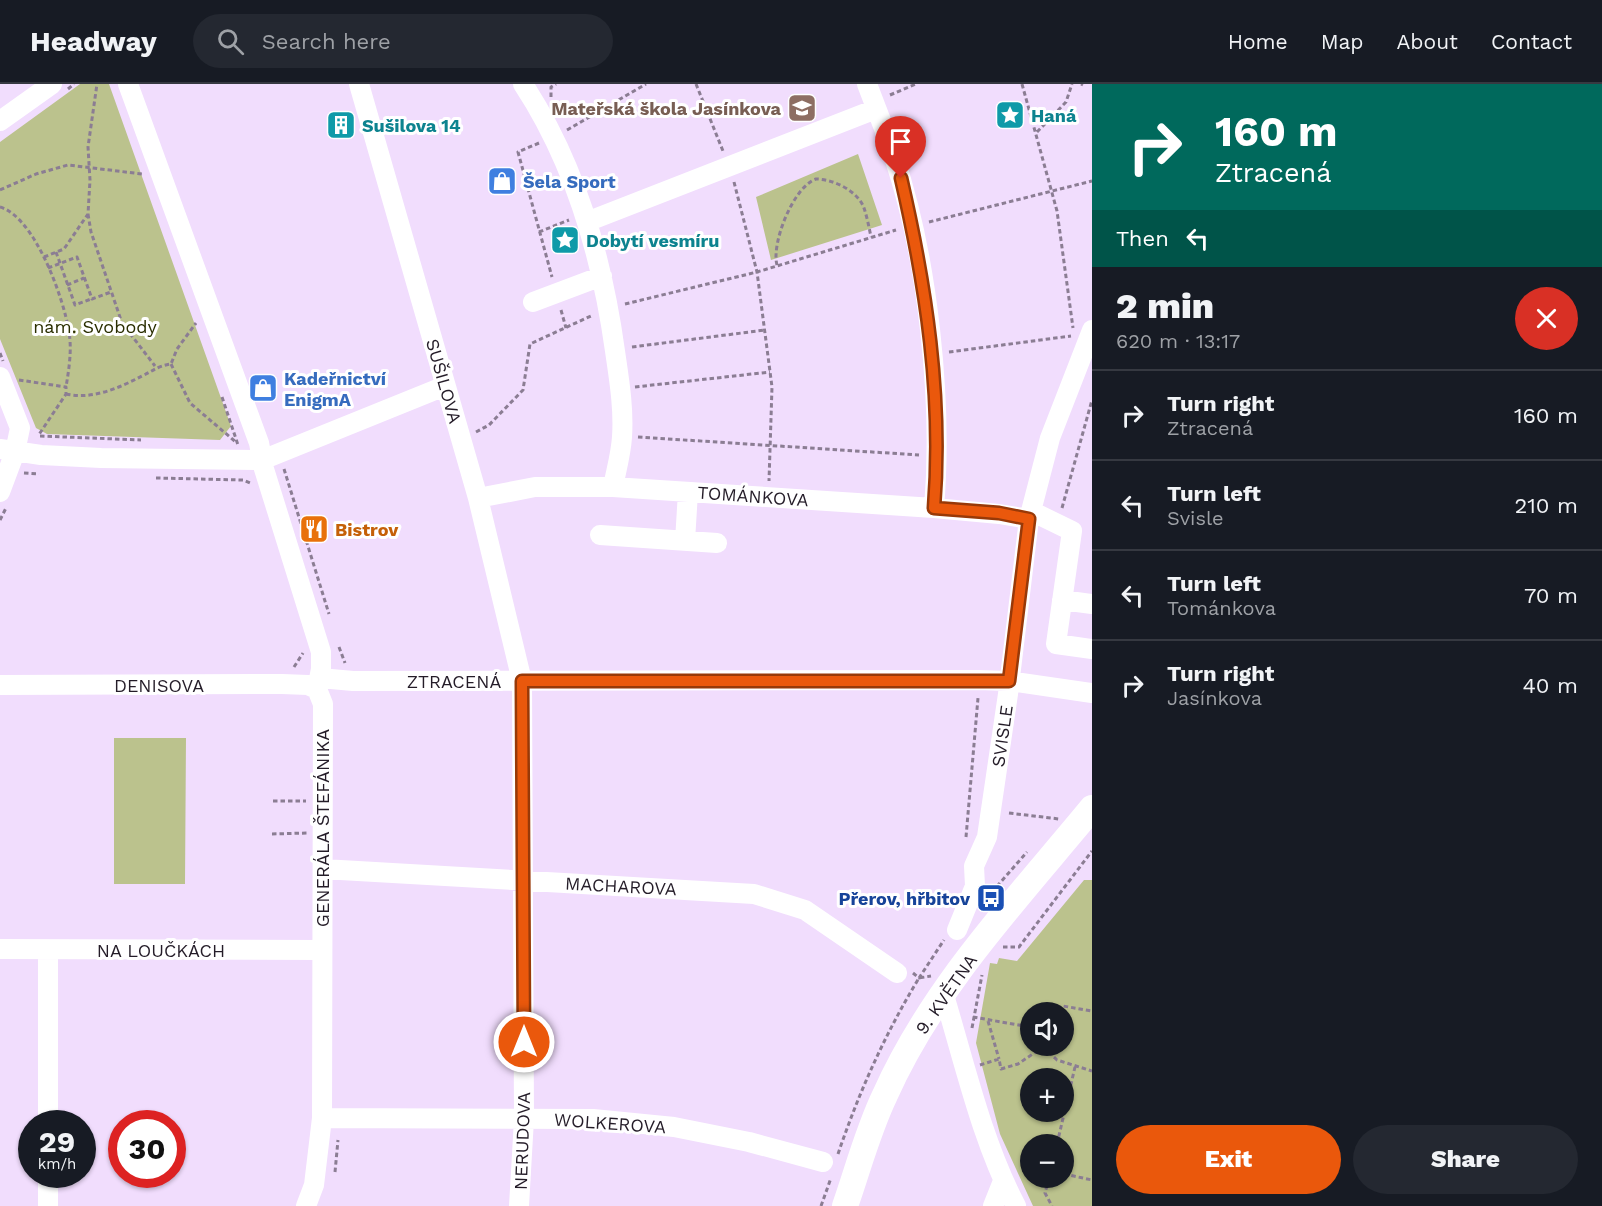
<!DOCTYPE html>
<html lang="en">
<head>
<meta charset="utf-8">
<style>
  :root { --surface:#171b24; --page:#242831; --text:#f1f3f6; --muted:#9ea1a6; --line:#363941; --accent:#ea580c }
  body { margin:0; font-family:"Work Sans",sans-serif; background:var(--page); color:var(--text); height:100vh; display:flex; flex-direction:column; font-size:22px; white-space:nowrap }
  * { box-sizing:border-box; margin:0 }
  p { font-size:20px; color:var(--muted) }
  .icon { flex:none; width:33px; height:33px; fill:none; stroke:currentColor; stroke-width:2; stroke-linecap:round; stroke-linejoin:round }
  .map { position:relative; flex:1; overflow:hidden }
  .sheet { display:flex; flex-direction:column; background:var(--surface); width:510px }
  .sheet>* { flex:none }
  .hud { background:#00695c; color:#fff; overflow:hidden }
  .tools { position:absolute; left:1020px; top:918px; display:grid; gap:12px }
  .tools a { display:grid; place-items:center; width:54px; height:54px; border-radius:50%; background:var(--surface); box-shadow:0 2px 4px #0004; font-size:30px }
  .speed { position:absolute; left:18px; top:1026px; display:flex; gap:12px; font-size:30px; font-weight:700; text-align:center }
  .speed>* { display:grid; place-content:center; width:78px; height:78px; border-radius:50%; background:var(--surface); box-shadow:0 2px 4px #0004; line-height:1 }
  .speed small { font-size:15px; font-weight:400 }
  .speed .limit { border:9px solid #d22; background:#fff; color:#111 }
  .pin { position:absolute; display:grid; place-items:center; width:51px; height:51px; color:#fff; margin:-62px -26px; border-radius:50% 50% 50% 0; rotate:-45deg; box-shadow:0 0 6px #0007 }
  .pin .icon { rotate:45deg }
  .me { position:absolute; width:66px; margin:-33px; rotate:0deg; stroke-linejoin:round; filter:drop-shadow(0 0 4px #0008) }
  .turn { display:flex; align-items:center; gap:21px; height:126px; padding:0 24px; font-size:27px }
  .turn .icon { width:78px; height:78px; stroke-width:2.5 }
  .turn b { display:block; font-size:42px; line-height:51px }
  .then { display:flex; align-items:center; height:57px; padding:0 24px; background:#0003; gap:12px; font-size:22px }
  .round { display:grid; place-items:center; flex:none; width:63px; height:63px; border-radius:32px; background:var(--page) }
  .headline { display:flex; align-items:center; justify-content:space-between; height:102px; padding:0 24px }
  h1 { font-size:36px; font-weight:800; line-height:45px }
  .button { display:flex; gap:12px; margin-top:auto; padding:12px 24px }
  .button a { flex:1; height:69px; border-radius:36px; background:var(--accent); color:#fff; font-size:24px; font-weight:800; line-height:69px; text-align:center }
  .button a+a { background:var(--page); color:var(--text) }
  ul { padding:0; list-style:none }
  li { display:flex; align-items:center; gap:18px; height:90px; padding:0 24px; border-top:2px solid var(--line) }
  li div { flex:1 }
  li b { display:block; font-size:22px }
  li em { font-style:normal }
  header { display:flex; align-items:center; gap:36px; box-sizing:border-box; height:84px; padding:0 30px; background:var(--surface); border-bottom:2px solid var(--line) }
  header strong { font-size:28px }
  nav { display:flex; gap:33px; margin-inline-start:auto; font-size:21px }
  .search { width:420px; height:54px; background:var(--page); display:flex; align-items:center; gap:15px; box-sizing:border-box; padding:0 21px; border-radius:33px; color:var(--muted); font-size:22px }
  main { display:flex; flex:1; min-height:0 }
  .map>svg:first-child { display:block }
  .green { fill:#bbc28d; fill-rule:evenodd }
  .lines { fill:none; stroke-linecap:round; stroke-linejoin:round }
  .path { stroke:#8b7d93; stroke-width:3; stroke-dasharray:4.5 3; stroke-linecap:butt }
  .minor { stroke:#fff; stroke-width:20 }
  .major { stroke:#fff; stroke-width:26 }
  .route-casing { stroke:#983908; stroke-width:15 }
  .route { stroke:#ea580c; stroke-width:10 }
  .labels { text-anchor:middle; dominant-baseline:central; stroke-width:6; stroke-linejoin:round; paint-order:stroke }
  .education-label { font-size:18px; font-weight:bold; fill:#785e54; stroke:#fff; text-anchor:end }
  .culture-label { font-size:18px; font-weight:bold; fill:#0d838f; stroke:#fff; text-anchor:start }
  .shop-label { font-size:18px; font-weight:bold; fill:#366cbe; stroke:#fff; text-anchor:start }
  .park-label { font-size:18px; fill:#2a2e00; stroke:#fff }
  .street-label { font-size:18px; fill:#241c28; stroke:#fff }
  .food-label { font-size:18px; font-weight:bold; fill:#c56008; stroke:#fff; text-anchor:start }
  .transit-label { font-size:18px; font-weight:bold; fill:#164399; stroke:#fff; text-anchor:end }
</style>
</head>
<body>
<header>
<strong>Headway</strong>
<div class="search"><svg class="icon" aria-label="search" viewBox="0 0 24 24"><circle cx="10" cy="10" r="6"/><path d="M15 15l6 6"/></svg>Search here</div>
<nav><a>Home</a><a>Map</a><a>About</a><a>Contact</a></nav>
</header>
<main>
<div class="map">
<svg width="1092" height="1122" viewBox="0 0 1092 1122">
  <rect width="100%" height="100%" fill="#f1ddfd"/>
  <path class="green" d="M80 0H109L231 342 220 356 47 350 36 344 0 255V58Z
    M858 70 882 141 771 176 756 113Z
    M114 654H186L185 800H114Z
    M1084 796H1092V1122H1033L1000 1050 976 959 990 879 997 880 999 874 1017 877ZM1030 928H1064V962H1030ZM1030 994H1064V1028H1030ZM1030 1060H1064V1094H1030Z"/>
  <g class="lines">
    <path class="path" d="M696 0 723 67
      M1022 0 1057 127 1073 244
      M1081 0 1083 1
      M68 5 74 0
      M890 11 916 0
      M551 13V3L556 0
      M567 46 646 0
      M1037 48 1066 18 1072 0
      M539 59 518 68 552 193
      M734 98 757 188 772 303 769 397
      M0 106 36 90 68 81 142 90
      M0 123C35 133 64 215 69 248 72 266 69 285 66 303
      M88 130 91 148 122 239 155 282
      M929 138 1092 97
      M539 148 569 136
      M56 168 75 221 91 215
      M44 173 64 165 88 130 90 96 88 63 97 0
      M777 181C771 160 793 103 816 95 833 95 858 107 864 124 867 133 869 143 871 153
      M48 184 77 173 92 215 111 208
      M67 201 84 194
      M625 220 757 188 896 146
      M561 226 566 244
      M632 263 765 246
      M949 268 1071 252
      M0 269 3 277
      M171 280 190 319 237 359
      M19 296 66 303V310L38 352
      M635 303 770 288
      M66 310C92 316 119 304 142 292 153 287 157 282 171 280L177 265 196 239
      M222 313 238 361
      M476 348 489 341 523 306 530 260 593 231
      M40 352 141 356
      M638 353 919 371
      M284 385 329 530
      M24 389 39 390
      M156 394 243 396 250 399
      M1062 424 1092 316
      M0 436 6 424
      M339 563 345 579
      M294 583 303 569
      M273 717H306
      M1009 729 1059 735
      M272 750 307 749
      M966 753 978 614
      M992 808 1027 768
      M1003 863H1019L1092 767
      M913 889 919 894 944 856
      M1050 928 1063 922 1092 927
      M973 933 1030 943
      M988 937 999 975
      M972 944 982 891
      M1043 963 1057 976 1092 987
      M980 981 999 975 1001 985 1018 980 1043 963
      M1057 1060 1075 983
      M838 1070C859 1008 885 950 919 894L931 892
      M335 1088 338 1056
      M1064 1090 1092 1096
      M1049 1094 1045 1109 1052 1122
      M821 1122 831 1094"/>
    <path class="minor" d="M128 0 259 359 264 385 321 568V585L317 605 323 620 322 1034 314 1101 306 1122
      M359 0 478 414 522 597 524 1035 519 1122
      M523 0C575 79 602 173 615 267 619 295 624 324 622 353 621 370 616 387 613 403
      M867 0C876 24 886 48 894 73 928 175 943 317 934 424
      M0 37 52 0
      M589 137 876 25
      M533 218 602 192
      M0 293 20 344 15 368 0 408
      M0 365 41 371 101 374 262 376 445 302
      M478 414 535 403H613L934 424 999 430 1029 435
      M1031 427 1072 447 1056 560 1092 565
      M600 451 717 459
      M685 457 688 408
      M1062 516 1092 520
      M320 594 353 597 978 596 1009 597 1092 609
      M0 601 282 600 308 601 317 605
      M323 785 754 810 805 826 897 889
      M957 846 975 802 974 782 987 753 1008 610 1029 435 1050 354 1092 246
      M0 865 322 866
      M944 911C965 981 982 1057 1016 1122
      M322 1034 593 1035 674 1043 749 1058 823 1078
      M48 1040V866
      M48 1122V1090
      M993 1122 1003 1097"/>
    <path class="major" d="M845 1122C858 1085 868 1046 885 1011 933 903 1018 814 1092 724"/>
  </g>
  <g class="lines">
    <g class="route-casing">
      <path id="route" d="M524 958 522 597H1009L1029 435 999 429 934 424C943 313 926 202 901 94"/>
    </g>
    <use href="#route" class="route"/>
  </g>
  <defs>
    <g id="school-square" transform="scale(1.5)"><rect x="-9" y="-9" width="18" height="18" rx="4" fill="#8d6e63" stroke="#fff"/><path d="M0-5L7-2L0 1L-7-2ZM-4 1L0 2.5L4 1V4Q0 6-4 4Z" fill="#fff"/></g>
    <g id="sight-square" transform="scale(1.5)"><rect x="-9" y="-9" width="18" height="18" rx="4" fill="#0f9aa8" stroke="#fff"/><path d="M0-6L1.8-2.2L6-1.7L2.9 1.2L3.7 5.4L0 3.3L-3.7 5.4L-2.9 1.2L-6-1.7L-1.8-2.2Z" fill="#fff"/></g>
    <g id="building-square" transform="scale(1.5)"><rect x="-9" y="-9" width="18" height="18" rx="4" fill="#0f9aa8" stroke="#fff"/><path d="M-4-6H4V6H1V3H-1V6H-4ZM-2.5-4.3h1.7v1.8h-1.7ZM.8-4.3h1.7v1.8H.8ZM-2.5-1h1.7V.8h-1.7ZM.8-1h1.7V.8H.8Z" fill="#fff"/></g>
    <g id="shop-square" transform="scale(1.5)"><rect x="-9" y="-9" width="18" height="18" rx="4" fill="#3f7fe0" stroke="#fff"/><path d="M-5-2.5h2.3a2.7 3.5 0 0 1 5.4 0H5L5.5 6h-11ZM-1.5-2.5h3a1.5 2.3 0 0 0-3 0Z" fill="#fff"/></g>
    <g id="restaurant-square" transform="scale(1.5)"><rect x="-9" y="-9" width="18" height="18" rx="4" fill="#e8710a" stroke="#fff"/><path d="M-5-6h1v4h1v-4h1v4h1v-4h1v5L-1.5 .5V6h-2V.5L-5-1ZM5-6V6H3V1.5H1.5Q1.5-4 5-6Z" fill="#fff"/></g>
    <g id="bus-square" transform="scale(1.5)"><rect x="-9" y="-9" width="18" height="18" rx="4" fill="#1a4fb4" stroke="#fff"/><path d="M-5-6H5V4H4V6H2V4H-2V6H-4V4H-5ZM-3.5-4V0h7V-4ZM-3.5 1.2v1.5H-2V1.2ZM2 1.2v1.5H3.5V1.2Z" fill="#fff"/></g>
  </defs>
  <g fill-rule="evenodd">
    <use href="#school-square" x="802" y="24"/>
    <use href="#sight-square" x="1010" y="31"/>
    <use href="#building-square" x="341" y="41"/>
    <use href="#shop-square" x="502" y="97"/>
    <use href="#sight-square" x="565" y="156"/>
    <use href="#shop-square" x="263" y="304"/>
    <use href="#restaurant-square" x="314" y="445"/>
    <use href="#bus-square" x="991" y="814"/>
  </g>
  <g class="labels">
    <g class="education-label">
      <text x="781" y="24">Mateřská škola Jasínkova</text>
    </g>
    <g class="culture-label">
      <text x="1031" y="31">Haná</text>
      <text x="362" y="41">Sušilova 14</text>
      <text x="586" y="156">Dobytí vesmíru</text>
    </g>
    <g class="shop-label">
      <text x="523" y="97">Šela Sport</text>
      <text x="284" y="294">Kadeřnictví<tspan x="284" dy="21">EnigmA</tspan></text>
    </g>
    <g class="park-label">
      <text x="95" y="242">nám. Svobody</text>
    </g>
    <g class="street-label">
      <text transform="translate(444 297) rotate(74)">SUŠILOVA</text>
      <text transform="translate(753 412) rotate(4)">TOMÁNKOVA</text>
      <text x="454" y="597">ZTRACENÁ</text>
      <text x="159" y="601">DENISOVA</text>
      <text transform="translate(1002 652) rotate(-82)">SVISLE</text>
      <text transform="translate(322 744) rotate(-90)">GENERÁLA ŠTEFÁNIKA</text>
      <text transform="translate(621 802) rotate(3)">MACHAROVA</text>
      <text x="161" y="866">NA LOUČKÁCH</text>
      <text transform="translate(946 910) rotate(-55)">9. KVĚTNA</text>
      <text transform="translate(610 1039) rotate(4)">WOLKEROVA</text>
      <text transform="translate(522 1057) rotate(-88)">NERUDOVA</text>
    </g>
    <g class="food-label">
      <text x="335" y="445">Bistrov</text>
    </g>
    <g class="transit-label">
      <text x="970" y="814">Přerov, hřbitov</text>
    </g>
  </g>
</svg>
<div class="tools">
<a><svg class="icon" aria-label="sound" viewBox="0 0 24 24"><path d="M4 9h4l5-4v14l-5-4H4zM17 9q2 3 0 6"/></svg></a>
<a>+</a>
<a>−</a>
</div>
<div class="speed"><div>29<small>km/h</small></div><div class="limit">30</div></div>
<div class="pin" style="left:901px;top:94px;background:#d93025"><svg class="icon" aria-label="arrive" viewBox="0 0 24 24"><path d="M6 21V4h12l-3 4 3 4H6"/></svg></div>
<svg class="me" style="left:524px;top:958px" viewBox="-20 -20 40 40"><circle r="17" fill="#ea580c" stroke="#fff" stroke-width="3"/><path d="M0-11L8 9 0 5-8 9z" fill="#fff"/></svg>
</div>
<section class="sheet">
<div class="hud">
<div class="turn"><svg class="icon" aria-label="right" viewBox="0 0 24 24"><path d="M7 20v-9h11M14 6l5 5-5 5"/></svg><div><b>160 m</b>Ztracená</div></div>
<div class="then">Then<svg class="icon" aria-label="left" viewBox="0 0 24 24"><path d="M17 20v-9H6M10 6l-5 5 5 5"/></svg></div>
</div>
<div class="headline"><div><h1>2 min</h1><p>620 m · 13:17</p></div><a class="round" style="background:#d93025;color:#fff"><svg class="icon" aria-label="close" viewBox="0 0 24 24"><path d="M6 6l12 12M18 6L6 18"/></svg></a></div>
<ul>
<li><svg class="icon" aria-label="right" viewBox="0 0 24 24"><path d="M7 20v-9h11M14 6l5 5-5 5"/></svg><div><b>Turn right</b><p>Ztracená</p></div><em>160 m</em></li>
<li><svg class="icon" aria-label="left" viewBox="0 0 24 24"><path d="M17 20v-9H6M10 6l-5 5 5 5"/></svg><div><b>Turn left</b><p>Svisle</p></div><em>210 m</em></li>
<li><svg class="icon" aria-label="left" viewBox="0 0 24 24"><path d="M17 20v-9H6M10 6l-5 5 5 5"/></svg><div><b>Turn left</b><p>Tománkova</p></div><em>70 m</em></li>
<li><svg class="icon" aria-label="right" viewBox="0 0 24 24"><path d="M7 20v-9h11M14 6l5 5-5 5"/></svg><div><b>Turn right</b><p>Jasínkova</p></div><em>40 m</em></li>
</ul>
<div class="button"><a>Exit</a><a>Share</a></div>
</section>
</main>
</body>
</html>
